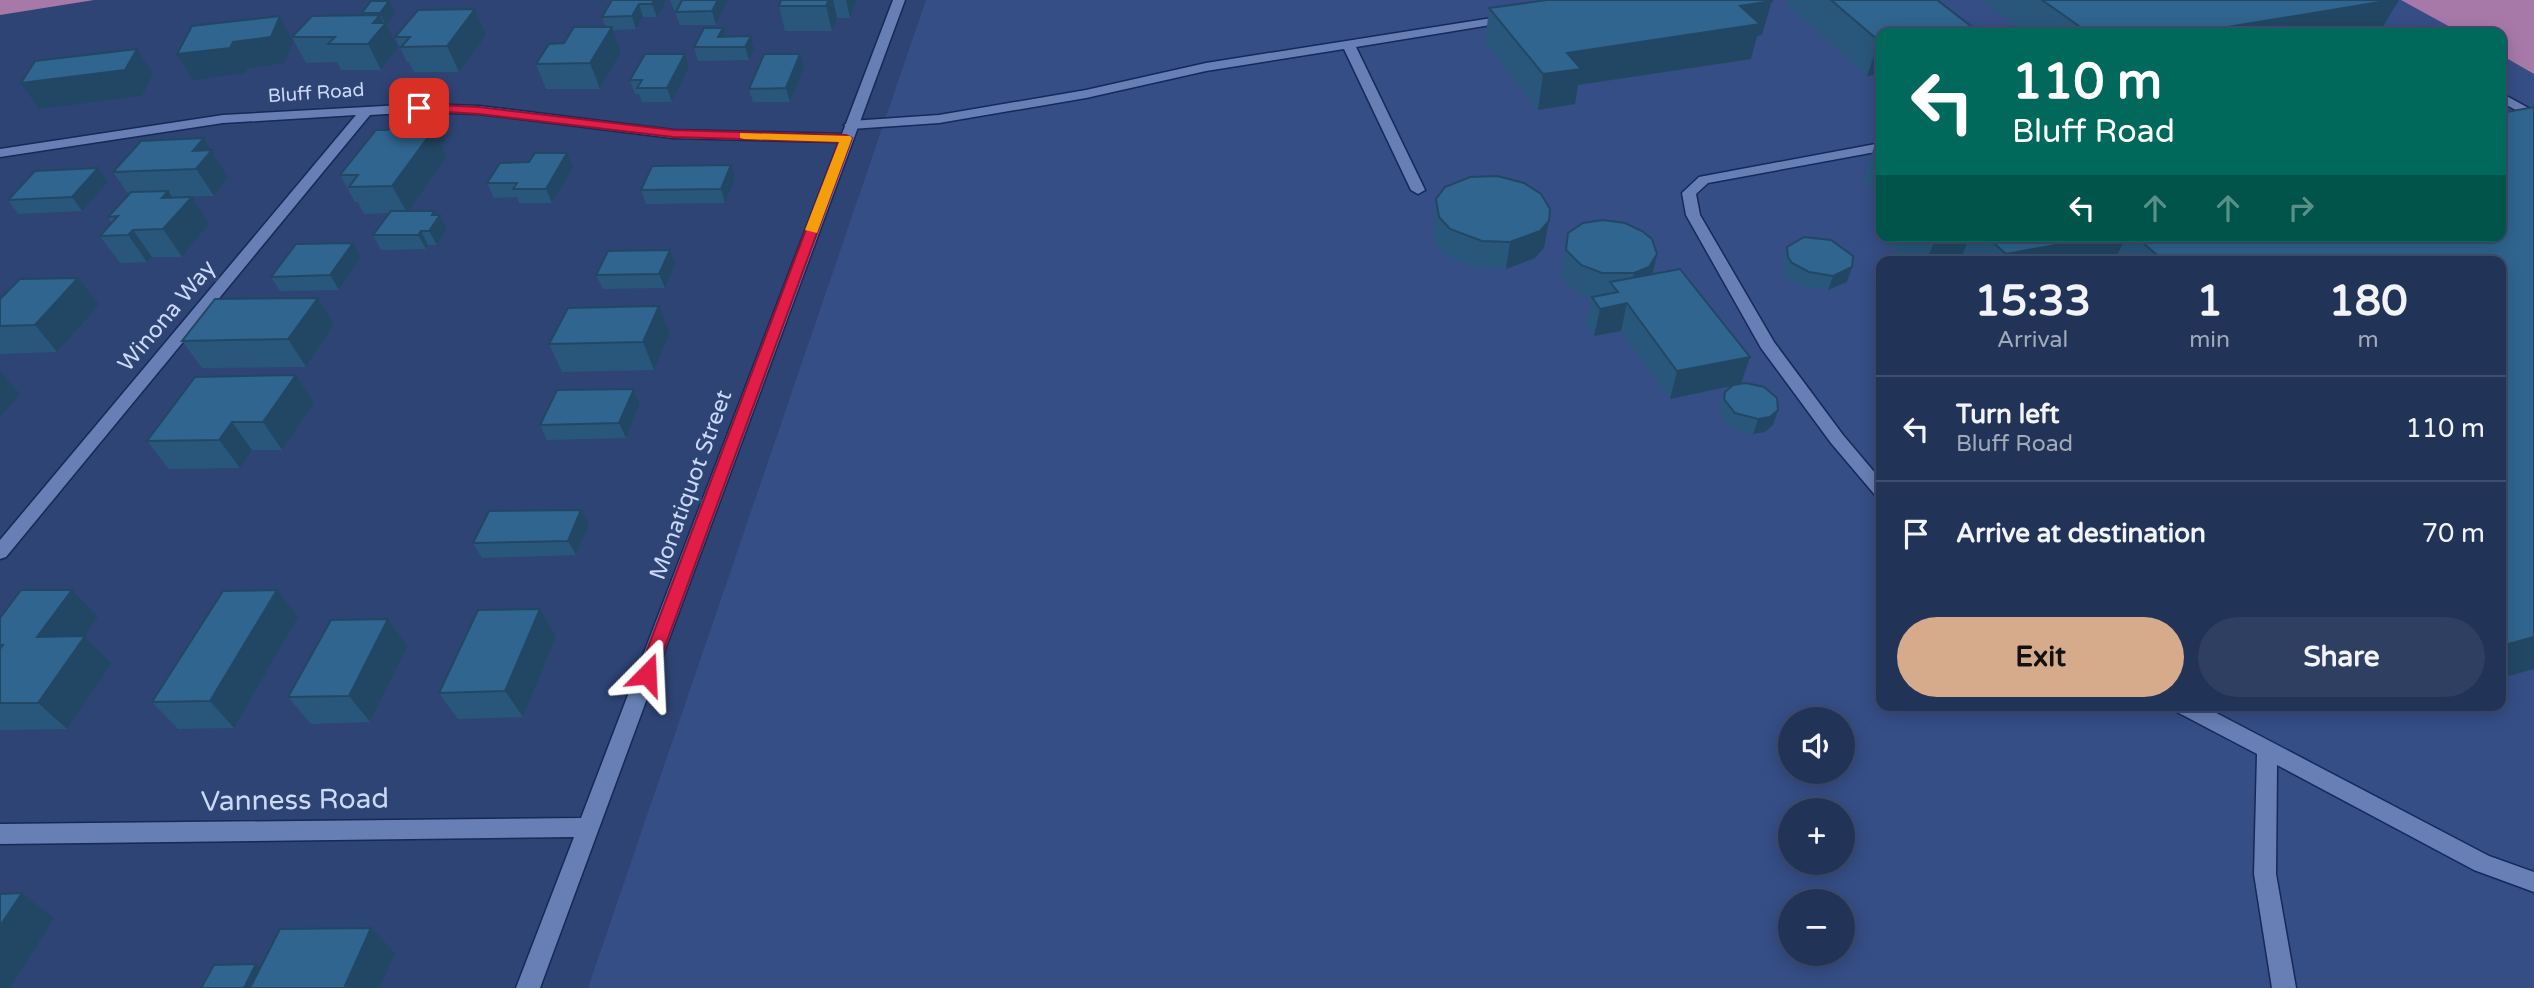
<!DOCTYPE html>
<html lang="en">
<head>
<meta charset="utf-8">
<style>
  :root { --surface:#223358; --page:#2e3f61; --text:#f1f3f6; --muted:#a2aaba; --line:#3f4e6e; --accent:#d6ab8b }
  body { margin:0; font-family:"Varela Round",sans-serif; background:var(--page); color:var(--text); height:100vh; display:flex; flex-direction:column; font-size:26px; white-space:nowrap }
  * { box-sizing:border-box; margin:0 }
  p { font-size:23px; color:var(--muted) }
  .icon { flex:none; width:38px; height:38px; fill:none; stroke:currentColor; stroke-width:2; stroke-linecap:round; stroke-linejoin:round }
  .map { position:relative; flex:1; overflow:hidden }
  .sheet { position:absolute; left:1876px; top:256px; width:630px; height:455px; display:flex; flex-direction:column; background:var(--surface); border-radius:14px; box-shadow:0 4px 18px #0003,0 0 0 2px var(--line) }
  .sheet>* { flex:none }
  .guide { position:absolute; left:1876px; top:28px; width:630px; height:214px; border-radius:14px; box-shadow:0 4px 18px #0003,0 0 0 2px var(--line); background:#00695c; color:#fff; overflow:hidden }
  .fabs { position:absolute; left:1778px; top:707px; display:grid; gap:14px }
  .fabs a { display:grid; place-items:center; width:77px; height:77px; border-radius:50%; background:var(--surface); box-shadow:0 4px 18px #0003,0 0 0 2px var(--line); font-size:35px }
  .pin { position:absolute; display:grid; place-items:center; width:60px; height:60px; color:#fff; margin:-30px; border-radius:14px; box-shadow:0 4px 10px #0006 }
  .me { position:absolute; width:77px; margin:-38px; rotate:21deg; stroke-linejoin:round; filter:drop-shadow(0 0 5px #0008) }
  .turn { display:flex; align-items:center; gap:24px; height:147px; padding:0 21px; font-size:32px }
  .turn .icon { width:91px; height:91px; stroke-width:2.5 }
  .turn b { display:block; font-size:49px; line-height:60px }
  .lanes { display:flex; align-items:center; height:66px; padding:0 21px; background:#0003; justify-content:center; gap:35px; direction:ltr }
  .lanes .off { opacity:.35 }
  .eta { display:flex; justify-content:space-evenly; align-items:center; height:119px; text-align:center }
  .eta b { font-size:42px; font-weight:800; line-height:49px }
  .action { display:flex; gap:14px; margin-top:auto; padding:14px 21px }
  .action a { flex:1; height:80px; border-radius:42px; background:var(--accent); color:#111; font-size:28px; font-weight:800; line-height:80px; text-align:center }
  .action a+a { background:var(--page); color:var(--text) }
  ul { padding:0; list-style:none }
  li { display:flex; align-items:center; gap:21px; height:105px; padding:0 21px; border-top:2px solid var(--line) }
  li div { flex:1 }
  li b { display:block; font-size:26px }
  li em { font-style:normal }
  .map>svg:first-child { display:block }
  .built { fill:#364e86; fill-rule:evenodd }
  .water { fill:#a779a9 }
  .lines { fill:none; stroke-linecap:round; stroke-linejoin:round }
  .lane-casing { stroke:#162957; stroke-width:3 }
  .street-casing { stroke:#162957; stroke-width:3 }
  .lane { fill:#677fb5; fill-rule:evenodd }
  .street { fill:#677fb5; fill-rule:evenodd }
  .wall { fill:#29577b }
  .shaded-wall { fill:#224764 }
  .building { fill:#30658f; stroke:#224764; stroke-width:2 }
  .route { fill:#e11d48; stroke:#92132f; stroke-width:2 }
  .slow { fill:#f59e0b }
  .labels { text-anchor:middle; dominant-baseline:central; stroke-width:7; stroke-linejoin:round; paint-order:stroke }
  .far-street-label { font-size:19px; fill:#cbd9f7; stroke:#2e4475 }
  .street-label { font-size:23px; fill:#cbd9f7; stroke:#2e4475 }
  .near-street-label { font-size:28px; fill:#cbd9f7; stroke:#2e4475 }
</style>
</head>
<body>
<div class="map">
<svg width="2534" height="988" viewBox="0 0 2534 988">
  <rect width="100%" height="100%" fill="#2e4475"/>
  <path class="built" d="M926 0H2401L2461 33H1881V236H2501V55L2534 74V988H588ZM1881 261H2501V705H1881ZM1790 719H1843V772H1790ZM1790 810H1843V863H1790ZM1790 901H1843V954H1790Z"/>
  <path class="water" d="M0 0H94L0 15Z
    M2401 0H2534V74L2501 55V33H2461Z"/>
  <g class="lines">
    <g class="lane-casing">
      <path id="lane" d="M1923 0H1936L1978 33H1965Z
        M1511 15 1517 19 1515 21 1356 47 1425 190 1418 194 1411 190 1344 49 1206 71 1086 98 939 123 851 129 844 125 851 121 939 115 1086 90 1206 63Z
        M2501 93 2534 111V120L2501 102Z
        M1881 143V151L1708 183 1696 194 1700 215 1774 342 1843 435 1881 480V497L1875 495 1831 443 1761 348 1686 215 1682 193 1699 177Z
        M2172 705H2201L2489 856 2534 872V892L2474 870 2277 765 2276 874 2296 988H2272L2254 874 2257 754 2175 711Z"/>
    </g>
    <g class="street-casing">
      <path id="street" d="M893 0H905L540 988H516L574 837 0 844V824L581 818 839 142 673 138 479 114 420 112 370 115 6 557 0 559V540L356 115 223 123 0 157V149L223 115 420 104 479 106 673 130 842 134Z"/>
    </g>
    <use href="#lane" class="lane"/>
    <use href="#street" class="street"/>
  </g>
  <path class="wall" d="M612 0H667L657 17H643L636 29 613 30 621 52 600 89H546L536 64 564 43 606 27 602 17Z
    M670 0H728L716 25H680Z
    M781 0H857L850 18H837L832 31H785L779 6Z
    M1787 0H1937L1972 27 1970 33H1881V74L1867 76 1786 4Z
    M1981 0H2399L2379 33H2026Z
    M371 1 395 14 387 25 398 48 381 70H341L337 62 306 63 292 37 363 15 362 13Z
    M1489 8 1762 35 1757 36 1751 59 1578 85 1575 104 1538 110 1485 43Z
    M475 9 486 35 459 72H414L409 62H407L395 37Z
    M751 36 754 50 749 60 698 61 694 47Z
    M685 54 689 67 672 102H642L639 94H635L630 80Z
    M804 67 790 102H753L749 89Z
    M1878 135H1881V197L1863 179Z
    M204 138 228 177 214 196 175 197 209 224 182 257H152L147 262 120 263 100 236 112 223 108 217 129 195 113 172Z
    M446 140 442 146 447 156 408 211H434L447 230 437 245H428L426 249 381 250 373 235 389 213 364 214 358 202H355L340 175Z
    M573 167 552 203H519L517 197 494 198 487 183Z
    M98 168 108 182 82 211 18 214 8 200Z
    M735 179 725 203 646 204 641 190Z
    M1436 199 1549 221 1544 248 1535 258 1506 269 1479 268 1447 256 1436 245 1433 226Z
    M1881 203V236H2501L2534 669 2501 678V261H1904L1876 232 1880 221 1876 217Z
    M1568 233 1657 254 1653 274 1742 383 1778 410 1773 425 1765 432 1753 434 1730 428 1719 413 1725 392 1731 386 1670 399 1621 331 1594 336 1586 324 1592 299 1576 293 1561 277Z
    M1787 247 1847 282 1828 290 1804 287 1787 277 1783 271V261Z
    M361 257 339 290 280 291 271 277Z
    M675 264 665 288 603 289 596 275Z
    M318 298 334 325 306 367 202 368 182 341Z
    M0 299 99 305 57 352 0 354Z
    M670 334 654 370 562 372 549 344Z
    M296 375 314 403 282 450H252L240 468 169 469 147 441Z
    M634 389 640 404 626 438 547 440 540 425Z
    M581 510 589 524 576 555 482 558 473 543Z
    M540 609 556 636 523 717 458 719 439 693Z
    M98 617 84 636H85L112 663 67 729 0 730V618Z
    M298 617 234 728 178 729 152 702Z
    M388 619 408 646 370 722 311 724 288 697Z"/>
  <path class="shaded-wall" d="M654 0H667L657 17 652 4Z
    M718 0H728L716 25 712 11Z
    M829 0H833L837 18 832 31 826 6Z
    M846 0H857L850 18Z
    M2392 0H2399L2379 33H2191Z
    M389 1 395 14 387 25 398 48 381 70 368 44 373 23 380 15 384 25 385 24 380 13Z
    M1772 1 1762 35 1757 36 1751 59 1578 85 1575 104 1538 110 1543 74 1567 53 1740 6Z
    M639 4 643 17 636 29 632 16Z
    M475 9 486 35 459 72 447 46Z
    M280 16 293 41 285 63 248 68 245 73 193 80 177 54 233 42Z
    M612 27 621 52 600 89 590 63Z
    M1972 27 1970 33H1931Z
    M723 28 727 41 718 37Z
    M751 36 754 50 749 60 745 47Z
    M1879 41H1881V74L1867 76Z
    M137 49 153 74 142 96 39 109 21 83Z
    M685 54 689 67 672 102 667 88Z
    M800 54 804 67 790 102 786 88Z
    M434 113 446 140 442 146 447 156 407 213 392 186 422 129Z
    M204 138 228 177 214 196 196 169 193 151Z
    M567 153 573 167 552 203 546 189Z
    M731 165 735 179 725 203 721 189Z
    M98 168 108 182 82 211 72 197Z
    M168 191 181 210 192 197 209 224 182 257 163 229 162 198Z
    M434 211 438 218 440 215 447 230 437 245 429 231 432 215Z
    M1549 221 1544 248 1535 258 1506 269 1510 242Z
    M133 230 152 257 147 262 128 235Z
    M421 231 428 245 426 249 418 235Z
    M1937 236H1970L1960 261H1926Z
    M2104 236H2127L2114 261H2003L2006 254Z
    M353 243 361 257 339 290 330 275Z
    M670 250 675 264 665 288 659 274Z
    M1657 254 1651 281 1628 301 1634 273Z
    M1852 267 1847 282 1828 290 1833 276Z
    M78 278 99 305 57 352 35 325Z
    M318 298 334 325 306 367 288 339Z
    M1627 303 1621 331 1594 336 1600 309Z
    M659 306 670 334 654 370 643 342Z
    M1750 357 1741 384 1670 399 1677 371Z
    M0 371 20 394 0 417Z
    M296 375 314 403 282 450 263 422Z
    M634 389 640 404 626 438 619 423Z
    M1778 410 1773 425 1765 432 1753 434 1758 419Z
    M232 422 252 450 240 468 219 440Z
    M581 510 589 524 576 555 568 541Z
    M72 590 98 617 64 664 37 637Z
    M277 590 298 617 234 728 210 701Z
    M540 609 556 636 523 717 505 691Z
    M388 619 408 646 370 722 349 696Z
    M85 636 112 663 67 729 38 703Z
    M2534 637V669L2501 678V646Z
    M22 893 54 918 10 988H0V926Z
    M371 928 395 953 380 988H344Z
    M256 964 271 976 265 988H244Z"/>
  <path class="building" d="M612 0H654L652 4H639L632 16 602 17Z
    M682 0H718L712 11 676 12Z
    M781 0H829L826 6H779Z
    M1547 0H1771L1772 1 1740 6 1760 24 1567 53 1581 69 1543 74 1489 8Z
    M1831 0H1937L1972 27 1931 33H1881V41H1879Z
    M2042 0H2392L2191 33H2089Z
    M371 1H389L380 13H362Z
    M475 9 447 46 401 47 410 37H395L418 10Z
    M380 15 373 23H386L368 44H328L335 37H292L312 16Z
    M280 16 271 37 233 42 230 48 177 54 192 26Z
    M574 27H612L590 63 536 64 549 44 564 43Z
    M704 28H723L718 37 751 36 745 47H694Z
    M137 49 125 70 21 83 35 61Z
    M645 54H685L667 88H637L642 80H630Z
    M764 54H800L786 88 749 89Z
    M2534 107V637L2501 646V261H2164L2135 236H2501V113Z
    M434 113 422 129H434L392 186 349 187 358 175H340L376 130H388L400 114Z
    M204 138 193 151 212 150 196 169 113 172 141 141Z
    M535 153H567L546 189H513L517 183H487L500 163 529 162Z
    M731 165 721 189 641 190 652 166Z
    M98 168 72 197 8 200 35 171Z
    M1497 176 1524 183 1541 194 1550 209 1549 221 1540 231 1510 242 1482 241 1450 229 1439 217 1436 199 1445 187 1470 177Z
    M168 191 162 198 192 197 163 229 133 230 128 235 100 236 118 216 108 217 131 192Z
    M391 211H434L432 215H440L429 231H421L418 235H373Z
    M1603 220 1625 223 1642 231 1652 239 1657 254 1649 267 1634 273H1602L1581 265 1566 250 1568 233 1583 223Z
    M1986 236H2104L2006 254Z
    M1804 237 1831 240 1853 256 1852 267 1833 276 1809 272 1792 263 1788 257 1787 247Z
    M353 243 330 275 271 277 296 244Z
    M670 250 659 274 596 275 608 251Z
    M1680 269 1750 357 1677 371 1627 303 1600 309 1592 297 1618 292 1610 282Z
    M78 278 35 325 0 326V299L20 279Z
    M318 298 288 339 182 341 215 299Z
    M659 306 643 342 549 344 568 308Z
    M296 375 263 422H232L219 440 147 441 195 377Z
    M1746 383 1764 387 1777 398 1778 410 1770 417 1758 419 1735 413 1724 399 1725 392 1733 385Z
    M634 389 619 423 540 425 557 390Z
    M581 510 568 541 473 543 489 511Z
    M21 590H72L37 637 85 636 38 703H0V649L3 645H0V618Z
    M277 590 210 701 152 702 223 591Z
    M540 609 505 691 439 693 478 610Z
    M388 619 349 696 288 697 331 620Z
    M22 893 0 926V894Z
    M371 928 344 988H250L280 929Z
    M256 964 244 988H201L214 965Z"/>
  <path class="route" d="M419 104 479 107 673 130 846 135 852 138 653 679 647 681 638 674 839 142 673 137 479 114 415 110V105Z"/>
  <path class="slow" d="M740 133 850 136 852 138 817 233 805 230 839 142 744 139 740 138Z"/>
  <g class="labels">
    <g class="far-street-label">
      <text transform="translate(316 93) rotate(-4)">Bluff Road</text>
    </g>
    <g class="street-label">
      <text transform="translate(167 316) rotate(-50)">Winona Way</text>
      <text transform="translate(691 485) rotate(-70)">Monatiquot Street</text>
    </g>
    <g class="near-street-label">
      <text transform="translate(295 800) rotate(-1)">Vanness Road</text>
    </g>
  </g>
</svg>
<div class="fabs">
<a><svg class="icon" aria-label="sound" viewBox="0 0 24 24"><path d="M4 9h4l5-4v14l-5-4H4zM17 9q2 3 0 6"/></svg></a>
<a>+</a>
<a>−</a>
</div>
<div class="pin" style="left:419px;top:108px;background:#d93025"><svg class="icon" aria-label="arrive" viewBox="0 0 24 24"><path d="M6 21V4h12l-3 4 3 4H6"/></svg></div>
<svg class="me" style="left:647px;top:674px" viewBox="-20 -20 40 40"><path d="M0-17L14 15 0 8-14 15z" fill="#e11d48" stroke="#fff" stroke-width="4"/></svg>
<div class="guide">
<div class="turn"><svg class="icon" aria-label="left" viewBox="0 0 24 24"><path d="M17 20v-9H6M10 6l-5 5 5 5"/></svg><div><b>110 m</b>Bluff Road</div></div>
<div class="lanes"><svg class="icon" aria-label="left" viewBox="0 0 24 24"><path d="M17 20v-9H6M10 6l-5 5 5 5"/></svg><svg class="icon off" aria-label="ahead" viewBox="0 0 24 24"><path d="M12 20V5M6 11l6-6 6 6"/></svg><svg class="icon off" aria-label="ahead" viewBox="0 0 24 24"><path d="M12 20V5M6 11l6-6 6 6"/></svg><svg class="icon off" aria-label="right" viewBox="0 0 24 24"><path d="M7 20v-9h11M14 6l5 5-5 5"/></svg></div>
</div>
<section class="sheet">
<div class="eta">
<div><b>15:33</b><p>Arrival</p></div>
<div><b>1</b><p>min</p></div>
<div><b>180</b><p>m</p></div>
</div>
<ul>
<li><svg class="icon" aria-label="left" viewBox="0 0 24 24"><path d="M17 20v-9H6M10 6l-5 5 5 5"/></svg><div><b>Turn left</b><p>Bluff Road</p></div><em>110 m</em></li>
<li><svg class="icon" aria-label="arrive" viewBox="0 0 24 24"><path d="M6 21V4h12l-3 4 3 4H6"/></svg><div><b>Arrive at destination</b></div><em>70 m</em></li>
</ul>
<div class="action"><a>Exit</a><a>Share</a></div>
</section>
</div>
</body>
</html>
